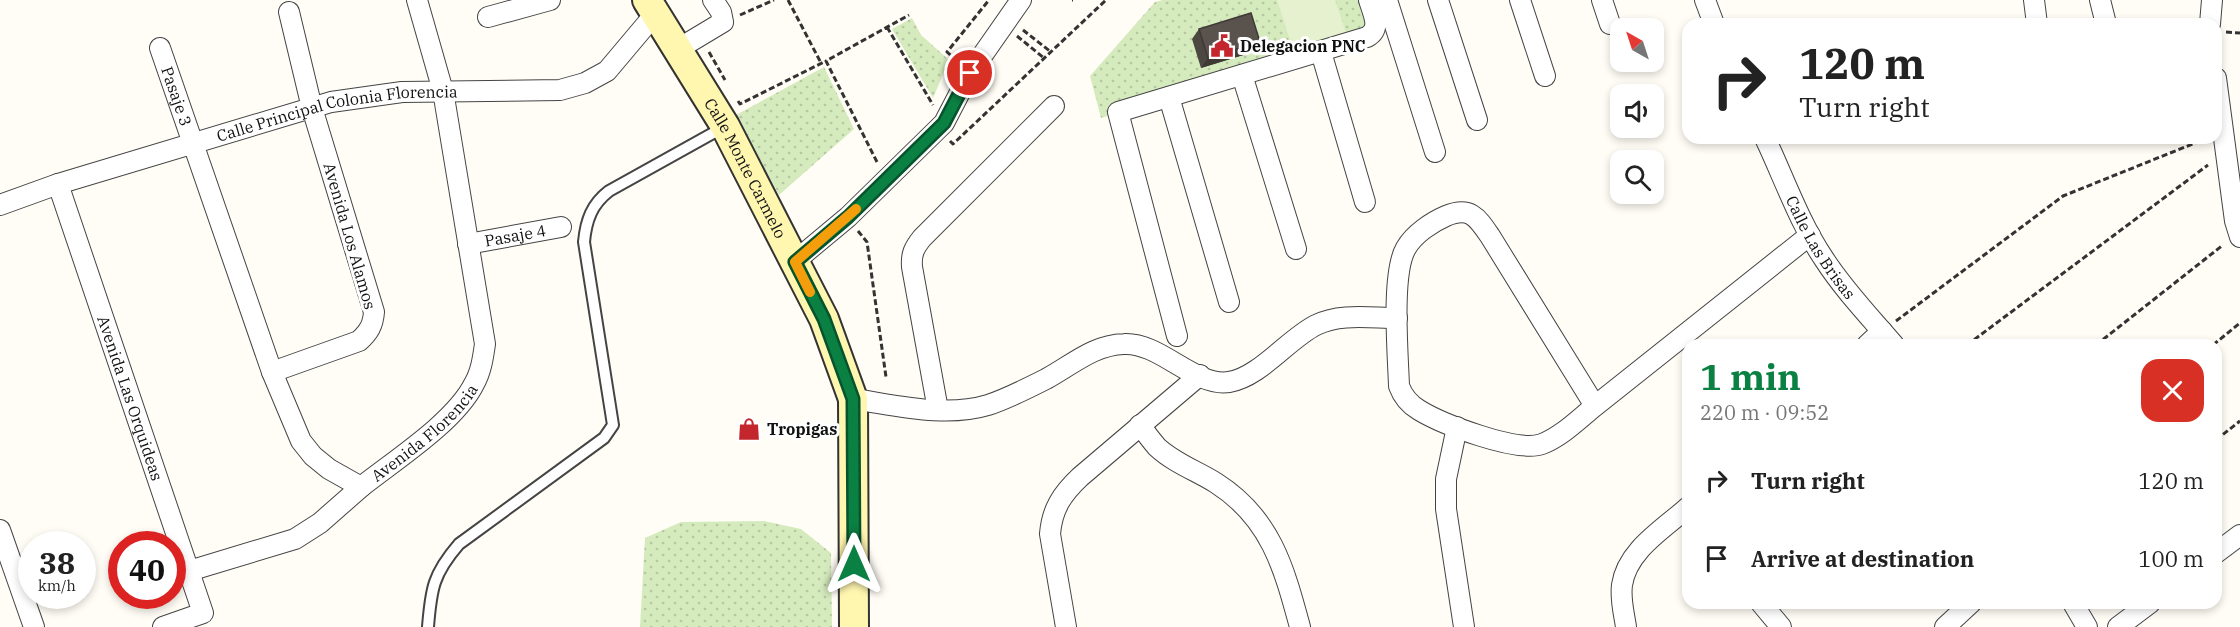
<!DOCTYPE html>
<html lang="en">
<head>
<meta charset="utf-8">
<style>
  :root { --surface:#fff; --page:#f2f2f2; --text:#222; --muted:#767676; --accent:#0b8043 }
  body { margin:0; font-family:"IBM Plex Serif",serif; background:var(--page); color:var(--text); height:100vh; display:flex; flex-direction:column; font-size:22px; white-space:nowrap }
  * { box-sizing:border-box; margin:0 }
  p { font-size:20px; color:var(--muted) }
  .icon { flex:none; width:33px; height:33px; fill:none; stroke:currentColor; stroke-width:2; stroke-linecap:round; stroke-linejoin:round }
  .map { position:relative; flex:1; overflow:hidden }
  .details { position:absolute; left:1682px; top:339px; width:540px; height:270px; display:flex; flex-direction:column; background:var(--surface); border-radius:18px; box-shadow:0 3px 9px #0003 }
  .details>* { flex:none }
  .top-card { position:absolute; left:1682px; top:18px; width:540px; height:126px; border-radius:18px; box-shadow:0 3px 9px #0003; background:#fff; color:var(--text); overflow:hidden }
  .needle { width:39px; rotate:321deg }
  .controls { position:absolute; left:1610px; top:18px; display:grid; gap:12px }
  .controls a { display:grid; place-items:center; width:54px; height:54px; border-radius:12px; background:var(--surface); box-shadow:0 3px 9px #0003; font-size:30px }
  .speed { position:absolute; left:18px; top:531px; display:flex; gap:12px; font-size:30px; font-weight:700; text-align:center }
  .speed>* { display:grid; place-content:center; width:78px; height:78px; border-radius:50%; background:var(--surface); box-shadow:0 3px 9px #0003; line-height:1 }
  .speed small { font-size:15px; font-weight:400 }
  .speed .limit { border:9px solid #d22; background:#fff; color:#111 }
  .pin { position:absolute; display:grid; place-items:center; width:51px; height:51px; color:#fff; margin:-26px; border:3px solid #fff; border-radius:50%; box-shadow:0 2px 6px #0007 }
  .me { position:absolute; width:66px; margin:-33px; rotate:0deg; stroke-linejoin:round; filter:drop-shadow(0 0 4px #0008) }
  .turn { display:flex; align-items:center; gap:21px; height:126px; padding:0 18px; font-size:27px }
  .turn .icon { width:78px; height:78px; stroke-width:2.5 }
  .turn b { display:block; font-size:42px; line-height:51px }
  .round { display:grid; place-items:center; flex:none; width:63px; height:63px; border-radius:18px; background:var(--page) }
  .head { display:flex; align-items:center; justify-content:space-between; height:102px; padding:0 18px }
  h1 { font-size:36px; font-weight:700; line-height:45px; color:var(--accent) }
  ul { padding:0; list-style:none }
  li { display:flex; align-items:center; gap:18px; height:78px; padding:0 18px }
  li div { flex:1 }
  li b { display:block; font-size:22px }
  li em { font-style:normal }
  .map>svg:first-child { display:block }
  .grass { fill:url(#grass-dots) }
  .pitch { fill:#e6f2cf }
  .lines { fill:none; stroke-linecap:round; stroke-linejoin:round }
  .lane-casing { stroke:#444; stroke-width:14 }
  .street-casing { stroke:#444; stroke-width:22 }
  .secondary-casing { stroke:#333; stroke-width:32 }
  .path { stroke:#333; stroke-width:3; stroke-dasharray:6 3; stroke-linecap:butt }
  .lane { stroke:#fff; stroke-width:10 }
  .street { stroke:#fff; stroke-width:20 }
  .secondary { stroke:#fff6b0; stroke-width:28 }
  .wall { fill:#4d4742 }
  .shaded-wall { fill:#3f3936 }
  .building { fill:#5a524d; stroke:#3f3936; stroke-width:1.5 }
  .route-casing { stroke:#07532c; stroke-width:15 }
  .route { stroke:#0b8043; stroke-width:10 }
  .slow { stroke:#f59e0b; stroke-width:10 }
  .labels { text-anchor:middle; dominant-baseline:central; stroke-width:6; stroke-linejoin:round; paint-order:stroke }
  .poi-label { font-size:16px; font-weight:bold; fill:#111; stroke:#fff; text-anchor:start }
  .street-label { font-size:16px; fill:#111; stroke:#fff }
</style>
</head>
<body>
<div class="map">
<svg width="2240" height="627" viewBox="0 0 2240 627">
  <defs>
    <pattern id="grass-dots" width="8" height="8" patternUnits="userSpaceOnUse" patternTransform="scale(1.5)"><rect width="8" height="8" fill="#d5ebbd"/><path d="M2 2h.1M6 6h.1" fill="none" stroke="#b6c8a1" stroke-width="1.8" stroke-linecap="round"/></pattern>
  </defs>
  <rect width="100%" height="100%" fill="#fffdf5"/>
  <path class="grass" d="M1163 0H1369L1375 19 1355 42 1101 118 1090 76 1155 2Z
    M912 18 921 35 949 60 933 98 892 29Z
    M824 67 854 129 779 195 736 115Z
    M764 521 801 529 831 553 832 627H640L645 538 681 522Z"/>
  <path class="pitch" d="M1277 0H1335L1348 39 1295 55Z"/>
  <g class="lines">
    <g class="lane-casing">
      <path id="lane" d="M428 627C431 589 433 574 459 544L604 438 613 425 584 242C586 220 592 204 609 191L724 127"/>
    </g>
    <g class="street-casing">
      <g id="street">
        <path d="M1387 0 1435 152"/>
        <path d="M1438 0 1477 120"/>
        <path d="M1520 0 1545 76"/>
        <path d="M1602 0 1610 24"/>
        <path d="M1705 0 1714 24"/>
        <path d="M2034 0 2037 24"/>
        <path d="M2100 0 2106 24"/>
        <path d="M488 17 550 0"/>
        <path d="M2210 24 2212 0"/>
        <path id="s1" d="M160 48 272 372 301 441 313 456 329 469 361 487C395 460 455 422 474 384 481 372 483 358 485 344L443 91 417 0"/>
        <path d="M678 49 723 22 721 12 713 0"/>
        <path d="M1321 52 1365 202"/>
        <path d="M1242 75 1296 249"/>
        <path d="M2216 78 2235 221 2240 237"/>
        <path d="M1169 97 1229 302"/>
        <path id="s2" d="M1765 138C1784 178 1799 222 1824 259 1844 290 1870 317 1894 345"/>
        <path id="s3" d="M58 184 203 613 163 627"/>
        <path id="s4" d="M0 205 58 184 331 102 402 92 560 90 585 83 607 71 655 14"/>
        <path id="s5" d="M468 244 561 227"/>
        <path d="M794 262 848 217 944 123 970 73 1021 0"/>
        <path d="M1177 336 1118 112 1367 37C1382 29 1373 14 1369 0"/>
        <path d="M1867 345 1882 331"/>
        <path d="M272 372 359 341C369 332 373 325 374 312L312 108 289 12"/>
        <path d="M853 399C896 405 945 418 988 405 1007 399 1028 388 1046 379 1072 365 1093 345 1124 344 1160 342 1194 387 1229 382 1260 377 1288 339 1316 325 1340 313 1370 318 1397 318"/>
        <path d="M1595 406 1490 236C1477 217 1470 206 1446 216 1432 222 1414 234 1406 248 1391 273 1398 355 1399 386 1403 397 1409 404 1419 410 1442 424 1517 453 1542 444 1561 437 1579 419 1595 406L1810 235"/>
        <path d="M938 410 912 267C911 254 914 248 922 238L1054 106"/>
        <path d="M1140 425C1145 432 1151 440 1157 447 1174 463 1197 471 1216 483 1271 518 1284 568 1300 627"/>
        <path d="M1457 427 1446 479V509L1464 627"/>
        <path d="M0 530 34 627"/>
        <path d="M2216 553 2240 535"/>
        <path d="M189 571 295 539 320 523 361 487"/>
        <path d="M1761 603 1781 627"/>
        <path d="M2073 603 2087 627"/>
        <path d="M1066 627 1050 534C1052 509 1062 494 1080 477L1200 375"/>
        <path d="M1626 627C1624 613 1620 599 1622 585 1627 550 1664 529 1688 507"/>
        <path d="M1945 627 1971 603"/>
        <path d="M2118 627 2150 603"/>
      </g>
    </g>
    <g class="secondary-casing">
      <g id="secondary">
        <path id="s6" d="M647 0 725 126 824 319 853 399 854 627"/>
      </g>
    </g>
    <path class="path" d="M788 0 821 63
      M1072 0H1073
      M740 15 774 0
      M887 27 933 105
      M1023 30 1051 52
      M2226 32 2240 33
      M1017 36 1044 58
      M709 52 725 80
      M957 61 947 52 989 0
      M738 101 740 104 826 61
      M950 141 953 144 1106 0
      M877 162 826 61 909 15
      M858 231 867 242 886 377
      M1896 321 2063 196 2205 139
      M1967 345 2208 165
      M2096 345 2223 245
      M2213 345 2240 323
      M2216 440 2240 421"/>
    <use href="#lane" class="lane"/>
    <use href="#street" class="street"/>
    <use href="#secondary" class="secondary"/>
  </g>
  <path class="wall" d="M1199 29 1253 52 1201 68 1192 39Z"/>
  <path class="shaded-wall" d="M1260 42 1253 52 1201 68 1208 58Z"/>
  <path class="building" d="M1251 13 1260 42 1208 58 1199 29Z"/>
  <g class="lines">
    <g class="route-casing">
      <path id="route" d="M854 564 853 399 824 319 795 262 848 217 944 123 970 73"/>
    </g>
    <use href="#route" class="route"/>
    <path class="slow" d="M810 292 795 262 856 209"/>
  </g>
  <defs>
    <g id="civic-bare" transform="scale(1.8)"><path d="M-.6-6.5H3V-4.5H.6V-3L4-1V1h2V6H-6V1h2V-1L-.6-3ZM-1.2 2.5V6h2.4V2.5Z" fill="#c4262e" stroke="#fff" stroke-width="2.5" paint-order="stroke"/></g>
    <g id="shop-bare" transform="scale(1.8)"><path d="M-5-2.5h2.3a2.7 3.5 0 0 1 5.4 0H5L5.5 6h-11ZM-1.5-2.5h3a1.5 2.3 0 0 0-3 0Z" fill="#c4262e" stroke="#fff" stroke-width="2.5" paint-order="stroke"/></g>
  </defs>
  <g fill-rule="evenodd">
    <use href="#civic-bare" x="1222" y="46"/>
    <use href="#shop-bare" x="749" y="429"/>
  </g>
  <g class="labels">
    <g class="poi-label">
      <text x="1240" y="46">Delegacion PNC</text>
      <text x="767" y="429">Tropigas</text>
    </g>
    <g class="street-label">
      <text stroke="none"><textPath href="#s1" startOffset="51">Pasaje 3</textPath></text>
      <text stroke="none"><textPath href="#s4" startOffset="351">Calle Principal Colonia Florencia</textPath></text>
      <text stroke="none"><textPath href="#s6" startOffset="195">Calle Monte Carmelo</textPath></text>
      <text stroke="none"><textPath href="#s5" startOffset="48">Pasaje 4</textPath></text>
      <text transform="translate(350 236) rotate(74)">Avenida Los Alamos</text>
      <text stroke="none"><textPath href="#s2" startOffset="123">Calle Las Brisas</textPath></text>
      <text stroke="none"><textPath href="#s3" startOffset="226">Avenida Las Orquideas</textPath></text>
      <text stroke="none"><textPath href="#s1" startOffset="578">Avenida Florencia</textPath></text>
    </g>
  </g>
</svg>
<div class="controls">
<a><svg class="needle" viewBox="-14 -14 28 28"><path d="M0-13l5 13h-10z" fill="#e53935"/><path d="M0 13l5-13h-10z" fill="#767676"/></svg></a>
<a><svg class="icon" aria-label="sound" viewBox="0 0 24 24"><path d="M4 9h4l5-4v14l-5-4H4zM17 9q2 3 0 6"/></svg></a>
<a><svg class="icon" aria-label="search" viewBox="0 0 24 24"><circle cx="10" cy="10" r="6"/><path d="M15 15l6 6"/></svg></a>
</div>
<div class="speed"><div>38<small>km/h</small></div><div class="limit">40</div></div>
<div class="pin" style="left:970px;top:73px;background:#d93025"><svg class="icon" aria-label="arrive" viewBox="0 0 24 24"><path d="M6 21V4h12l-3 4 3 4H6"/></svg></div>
<svg class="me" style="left:854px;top:564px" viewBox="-20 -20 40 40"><path d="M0-17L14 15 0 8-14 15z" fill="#0b8043" stroke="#fff" stroke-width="4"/></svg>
<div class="top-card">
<div class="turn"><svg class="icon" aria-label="right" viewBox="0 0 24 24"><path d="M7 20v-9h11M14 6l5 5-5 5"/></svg><div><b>120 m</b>Turn right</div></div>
</div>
<section class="details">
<div class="head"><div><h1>1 min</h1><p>220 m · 09:52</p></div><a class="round" style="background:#d93025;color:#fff"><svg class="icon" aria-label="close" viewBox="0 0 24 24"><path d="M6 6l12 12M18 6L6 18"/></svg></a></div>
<ul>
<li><svg class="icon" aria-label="right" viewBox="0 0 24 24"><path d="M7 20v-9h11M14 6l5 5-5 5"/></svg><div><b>Turn right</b></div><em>120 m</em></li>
<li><svg class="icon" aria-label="arrive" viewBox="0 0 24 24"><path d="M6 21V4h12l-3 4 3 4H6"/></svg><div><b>Arrive at destination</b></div><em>100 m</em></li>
</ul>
</section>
</div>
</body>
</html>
